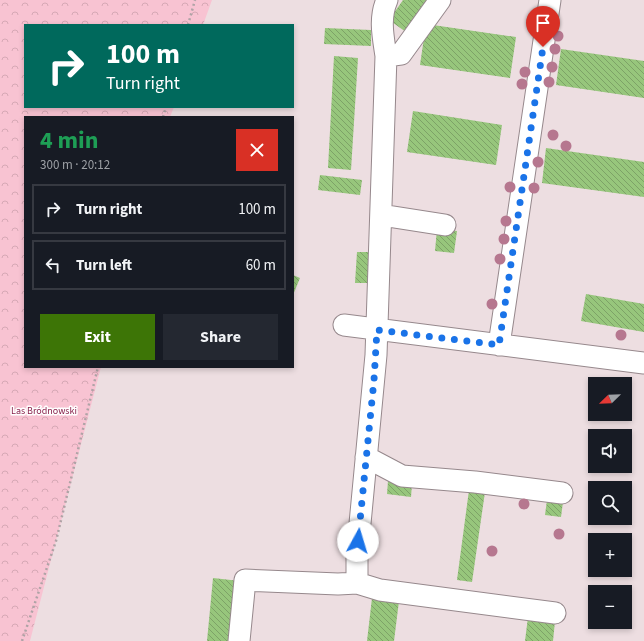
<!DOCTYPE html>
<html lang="en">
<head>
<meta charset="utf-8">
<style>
  :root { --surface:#171b24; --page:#242831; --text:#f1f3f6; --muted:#9ea1a6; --line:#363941; --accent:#3d7506 }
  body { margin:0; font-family:"Source Sans 3",sans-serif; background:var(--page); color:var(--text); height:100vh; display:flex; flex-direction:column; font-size:15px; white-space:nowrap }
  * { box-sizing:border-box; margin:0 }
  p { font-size:13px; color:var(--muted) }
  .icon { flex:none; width:22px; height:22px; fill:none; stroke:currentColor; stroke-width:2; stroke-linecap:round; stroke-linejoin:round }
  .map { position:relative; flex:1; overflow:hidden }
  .side { position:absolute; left:24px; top:116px; width:270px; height:252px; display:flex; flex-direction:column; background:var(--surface); border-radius:0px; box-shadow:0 2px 6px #0003 }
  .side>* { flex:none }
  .hud { position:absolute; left:24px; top:24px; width:270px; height:84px; border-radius:0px; box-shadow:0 2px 6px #0003; background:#00695c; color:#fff; overflow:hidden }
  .needle { width:26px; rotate:247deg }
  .tools { position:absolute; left:588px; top:377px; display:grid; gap:8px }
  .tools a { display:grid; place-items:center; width:44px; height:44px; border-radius:0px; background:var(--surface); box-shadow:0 2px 6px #0003; font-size:20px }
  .pin { position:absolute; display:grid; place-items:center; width:34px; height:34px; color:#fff; margin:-41px -17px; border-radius:50% 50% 50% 0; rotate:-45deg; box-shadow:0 0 4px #0007 }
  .pin .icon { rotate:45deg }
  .me { position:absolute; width:44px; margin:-22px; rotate:6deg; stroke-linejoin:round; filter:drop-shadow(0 0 3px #0008) }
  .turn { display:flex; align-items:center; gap:14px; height:84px; padding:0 16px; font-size:18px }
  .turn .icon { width:52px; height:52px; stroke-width:2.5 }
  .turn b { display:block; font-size:28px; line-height:34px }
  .round { display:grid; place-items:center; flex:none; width:42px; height:42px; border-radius:0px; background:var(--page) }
  .head { display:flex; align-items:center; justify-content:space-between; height:68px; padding:0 16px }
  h1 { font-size:24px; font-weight:700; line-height:30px; color:#1e9e55 }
  .primary-button { display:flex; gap:8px; margin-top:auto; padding:8px 16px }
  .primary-button a { flex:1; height:46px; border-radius:0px; background:var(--accent); color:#fff; font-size:16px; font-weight:700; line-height:46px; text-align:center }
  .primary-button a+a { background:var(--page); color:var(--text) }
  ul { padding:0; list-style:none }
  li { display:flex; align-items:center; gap:12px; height:50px; margin:0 8px 6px; padding:0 8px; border:2px solid var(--line); border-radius:0px }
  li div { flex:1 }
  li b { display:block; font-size:15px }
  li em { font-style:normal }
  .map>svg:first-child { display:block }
  .forest { fill:url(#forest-crowns) }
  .building { fill:url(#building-back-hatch) }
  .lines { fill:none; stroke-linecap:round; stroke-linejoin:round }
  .minor-casing { stroke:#96888c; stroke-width:23 }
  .path { stroke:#afa3a6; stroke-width:2.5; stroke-dasharray:2 3; stroke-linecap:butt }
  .minor { stroke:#fff; stroke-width:21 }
  .tree { fill:#b6778f }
  .route { stroke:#1a73e8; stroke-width:7; stroke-dasharray:0 12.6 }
  .labels { text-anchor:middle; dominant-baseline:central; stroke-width:3; stroke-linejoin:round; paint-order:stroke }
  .park-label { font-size:10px; fill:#89224c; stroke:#fff }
</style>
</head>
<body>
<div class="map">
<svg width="644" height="641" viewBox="0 0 644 641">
  <defs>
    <pattern id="forest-crowns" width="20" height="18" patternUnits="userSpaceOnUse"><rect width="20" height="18" fill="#f8c3d2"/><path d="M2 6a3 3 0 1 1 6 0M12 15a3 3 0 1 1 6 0" fill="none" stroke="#d6a8b5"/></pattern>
    <pattern id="building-back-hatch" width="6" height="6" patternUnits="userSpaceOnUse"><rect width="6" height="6" fill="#97c67c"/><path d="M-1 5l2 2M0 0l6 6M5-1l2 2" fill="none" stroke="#7da267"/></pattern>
  </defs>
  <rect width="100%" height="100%" fill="#eddee1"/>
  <path class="forest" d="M0 0H212L203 25H25V107H174L170 117H25V367H101L30 641H0Z"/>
  <path class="building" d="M403 0H428L406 32 389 20Z
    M426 24 516 37 510 78 420 65Z
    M325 28 371 30V46L324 44Z
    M561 49 644 61V98L556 85Z
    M334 56 358 58 351 170 328 168Z
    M413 111 502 125 496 165 407 152Z
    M546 148 644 162V197L542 183Z
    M320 175 362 180 360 195 318 190Z
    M437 229 457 231 454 253 435 251Z
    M357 252H372L370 283H355Z
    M293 275 300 278 293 295Z
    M586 294 644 304V332L581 321Z
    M388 481 412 484 411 497 387 494Z
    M469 490 485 492 472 582 457 580Z
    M547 500 563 502 561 517 545 515Z
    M213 578 240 581 234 641H207Z
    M372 598 399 601 394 641H367Z
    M528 617 555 621 553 641H525Z"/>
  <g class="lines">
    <g class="minor-casing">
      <path id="minor" d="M440 0 401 54 386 56 376 355 357 555V583L380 590 555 613
        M386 56C383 36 379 18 387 0
        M381 215 445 225
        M344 325 644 363
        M499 345 550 0
        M366 457 402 476 475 482 562 493
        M239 641 245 580 338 584 357 583"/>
    </g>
    <path class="path" d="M188 25 195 0
      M163 117 166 107
      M22 641 56 541 98 367"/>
    <use href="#minor" class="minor"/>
  </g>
  <g class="tree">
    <circle cx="558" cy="36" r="5.5"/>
    <circle cx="555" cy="49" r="5.5"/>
    <circle cx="552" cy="67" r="5.5"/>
    <circle cx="525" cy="72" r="5.5"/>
    <circle cx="549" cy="82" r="5.5"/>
    <circle cx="522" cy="84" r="5.5"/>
    <circle cx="553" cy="135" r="5.5"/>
    <circle cx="566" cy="146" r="5.5"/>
    <circle cx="538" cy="162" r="5.5"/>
    <circle cx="510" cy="187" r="5.5"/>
    <circle cx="534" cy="188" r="5.5"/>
    <circle cx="506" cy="221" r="5.5"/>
    <circle cx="504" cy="239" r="5.5"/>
    <circle cx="500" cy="259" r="5.5"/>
    <circle cx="492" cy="304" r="5.5"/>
    <circle cx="621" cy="335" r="5.5"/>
    <circle cx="524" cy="504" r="5.5"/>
    <circle cx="559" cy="534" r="5.5"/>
    <circle cx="492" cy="551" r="5.5"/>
  </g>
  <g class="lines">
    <path class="route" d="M358 541 374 380 377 330 499 345 543 47"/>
  </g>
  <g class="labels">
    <g class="park-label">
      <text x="44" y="411">Las Bródnowski</text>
    </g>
  </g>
</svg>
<div class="tools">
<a><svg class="needle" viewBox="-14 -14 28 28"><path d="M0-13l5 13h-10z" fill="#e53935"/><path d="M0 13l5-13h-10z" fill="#9ea1a6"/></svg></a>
<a><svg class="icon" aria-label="sound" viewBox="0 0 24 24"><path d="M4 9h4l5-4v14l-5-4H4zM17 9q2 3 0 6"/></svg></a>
<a><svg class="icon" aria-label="search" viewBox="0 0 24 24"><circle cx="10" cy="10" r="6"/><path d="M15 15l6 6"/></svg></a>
<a>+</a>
<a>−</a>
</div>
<div class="pin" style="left:543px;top:47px;background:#d93025"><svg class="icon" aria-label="arrive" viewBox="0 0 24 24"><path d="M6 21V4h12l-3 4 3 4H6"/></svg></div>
<svg class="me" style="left:358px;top:541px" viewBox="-20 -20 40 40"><circle r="19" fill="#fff"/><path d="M0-13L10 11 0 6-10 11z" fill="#1a73e8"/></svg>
<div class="hud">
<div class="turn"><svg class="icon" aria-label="right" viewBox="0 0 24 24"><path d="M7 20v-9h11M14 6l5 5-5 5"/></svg><div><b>100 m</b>Turn right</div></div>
</div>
<section class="side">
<div class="head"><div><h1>4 min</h1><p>300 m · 20:12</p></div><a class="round" style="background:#d93025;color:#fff"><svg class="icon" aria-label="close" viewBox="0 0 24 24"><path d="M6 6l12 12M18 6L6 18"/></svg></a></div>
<ul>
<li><svg class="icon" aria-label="right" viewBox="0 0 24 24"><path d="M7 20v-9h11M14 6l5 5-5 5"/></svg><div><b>Turn right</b></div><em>100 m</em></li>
<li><svg class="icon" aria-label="left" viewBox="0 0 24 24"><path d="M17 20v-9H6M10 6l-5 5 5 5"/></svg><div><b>Turn left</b></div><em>60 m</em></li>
</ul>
<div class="primary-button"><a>Exit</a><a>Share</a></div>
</section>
</div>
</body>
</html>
